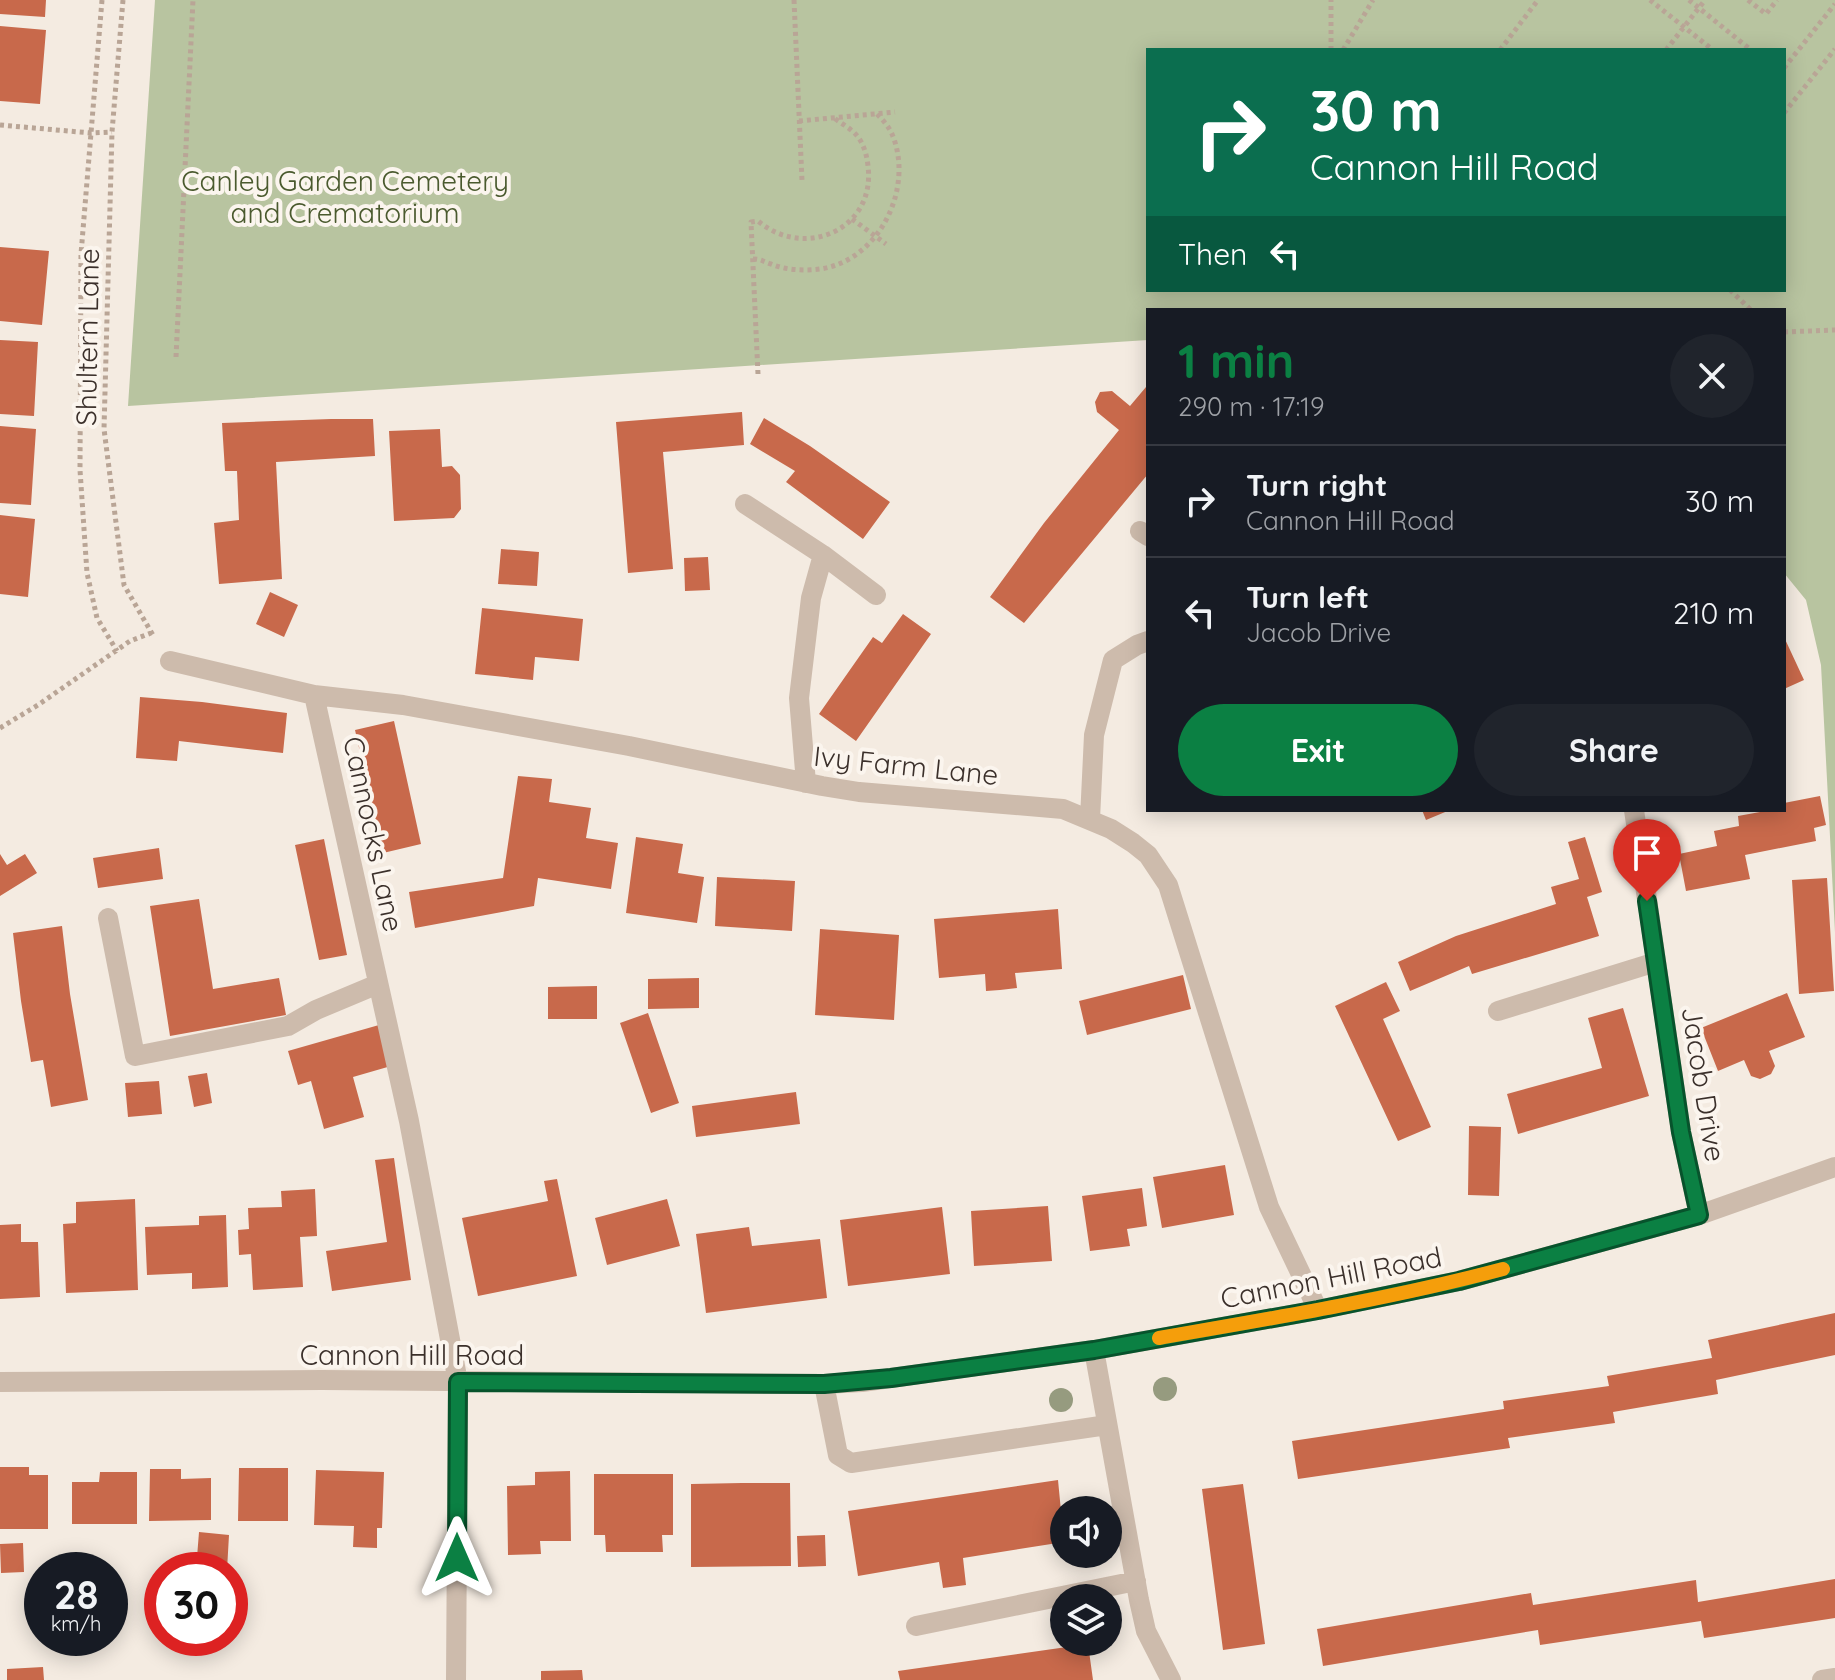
<!DOCTYPE html>
<html lang="en">
<head>
<meta charset="utf-8">
<style>
  :root { --surface:#171b24; --page:#20242c; --text:#f1f3f6; --muted:#9ea1a6; --line:#363941; --accent:#0b8043 }
  body { margin:0; font-family:Quicksand,sans-serif; background:var(--page); color:var(--text); height:100vh; display:flex; flex-direction:column; font-size:30px; white-space:nowrap }
  * { box-sizing:border-box; margin:0 }
  p { font-size:26px; color:var(--muted) }
  .icon { flex:none; width:44px; height:44px; fill:none; stroke:currentColor; stroke-width:2; stroke-linecap:round; stroke-linejoin:round }
  .map { position:relative; flex:1; overflow:hidden }
  .details { position:absolute; left:1146px; top:308px; width:640px; height:504px; display:flex; flex-direction:column; background:var(--surface); border-radius:0px; box-shadow:0 4px 20px #0003 }
  .details>* { flex:none }
  .hud { position:absolute; left:1146px; top:48px; width:640px; height:244px; border-radius:0px; box-shadow:0 4px 20px #0003; background:#0b6e4f; color:#fff; overflow:hidden }
  .buttons { position:absolute; left:1050px; top:1496px; display:grid; gap:16px }
  .buttons a { display:grid; place-items:center; width:72px; height:72px; border-radius:50%; background:var(--surface); box-shadow:0 4px 20px #0003; font-size:40px }
  .speed { position:absolute; left:24px; top:1552px; display:flex; gap:16px; font-size:40px; font-weight:700; text-align:center }
  .speed>* { display:grid; place-content:center; width:104px; height:104px; border-radius:50%; background:var(--surface); box-shadow:0 4px 20px #0003; line-height:1 }
  .speed small { font-size:20px; font-weight:400 }
  .speed .limit { border:12px solid #d22; background:#fff; color:#111 }
  .pin { position:absolute; display:grid; place-items:center; width:68px; height:68px; color:#fff; margin:-82px -34px; border-radius:50% 50% 50% 0; rotate:-45deg; box-shadow:0 0 8px #0007 }
  .pin .icon { rotate:45deg }
  .me { position:absolute; width:88px; margin:-44px; rotate:0deg; stroke-linejoin:round; filter:drop-shadow(0 0 6px #0008) }
  .turn { display:flex; align-items:center; gap:28px; height:168px; padding:0 32px; font-size:36px }
  .turn .icon { width:104px; height:104px; stroke-width:2.5 }
  .turn b { display:block; font-size:56px; line-height:68px }
  .then { display:flex; align-items:center; height:76px; padding:0 32px; background:#0003; gap:16px; font-size:30px }
  .round { display:grid; place-items:center; flex:none; width:84px; height:84px; border-radius:42px; background:var(--page) }
  .summary { display:flex; align-items:center; justify-content:space-between; height:136px; padding:0 32px }
  h1 { font-size:48px; font-weight:700; line-height:60px; color:var(--accent) }
  .cta { display:flex; gap:16px; margin-top:auto; padding:16px 32px }
  .cta a { flex:1; height:92px; border-radius:48px; background:var(--accent); color:#fff; font-size:32px; font-weight:700; line-height:92px; text-align:center }
  .cta a+a { background:var(--page); color:var(--text) }
  ul { padding:0; list-style:none }
  li { display:flex; align-items:center; gap:24px; height:112px; padding:0 32px; border-top:2px solid var(--line) }
  li div { flex:1 }
  li b { display:block; font-size:30px }
  li em { font-style:normal }
  .map>svg:first-child { display:block }
  .green { fill:#b8c4a0; fill-rule:evenodd }
  .building { fill:#c8694b }
  .lines { fill:none; stroke-linecap:round; stroke-linejoin:round }
  .path { stroke:#b9a596; stroke-width:5; stroke-dasharray:4 4; stroke-linecap:butt }
  .minor { stroke:#cdbbac; stroke-width:20 }
  .tree { fill:#969b7f }
  .route-casing { stroke:#07532c; stroke-width:20 }
  .route { stroke:#0b8043; stroke-width:14 }
  .slow { stroke:#f59e0b; stroke-width:14 }
  .labels { text-anchor:middle; dominant-baseline:central; stroke-width:8; stroke-linejoin:round; paint-order:stroke }
  .park-label { font-size:28px; fill:#4a5a2e; stroke:#fbf5ee }
  .street-label { font-size:28px; fill:#3b302b; stroke:#fbf5ee }
</style>
</head>
<body>
<div class="map">
<svg width="1835" height="1680" viewBox="0 0 1835 1680">
  <rect width="100%" height="100%" fill="#f4ebe1"/>
  <path class="green" d="M155 0H1835V932L1821 665 1806 600 1784 573V310H1148V340L128 406ZM1148 50H1784V290H1148Z"/>
  <path class="building" d="M0 0H46L45 17 0 14Z
    M0 26 46 30 40 104 0 101Z
    M0 247 49 251 42 325 0 321Z
    M0 340 38 342 34 416 0 414Z
    M1146 387 1148 388V474L1024 623 990 597 1044 523 1119 430 1097 412 1095 402 1100 392 1112 391 1130 406Z
    M742 412 744 445 663 452 673 569 628 573 616 422Z
    M764 418 810 446 890 502 863 539 786 482 795 471 750 444Z
    M331 419H373L375 456 276 462 282 579 219 584 214 523 239 520 237 471H225L222 423Z
    M0 426 36 429 31 505 0 503Z
    M440 429 442 467 452 466 460 475 461 509 454 518 394 521 389 431Z
    M0 515 35 519 28 597 0 594Z
    M501 549 539 552 537 586 498 584Z
    M708 557 710 590 685 591 684 558Z
    M270 592 298 605 284 637 256 624Z
    M482 608 583 619 579 661 535 657 533 680 475 674Z
    M903 614 931 634 856 741 819 714 873 637 882 643Z
    M1784 637 1804 680 1784 689Z
    M140 697 202 702 287 713 283 753 179 741 177 761 136 758Z
    M394 721 421 844 383 853 355 730Z
    M518 776 552 779 549 802 591 808 586 838 618 843 611 889 538 878 534 906 415 928 409 892 503 878Z
    M1820 796 1826 825 1814 828 1816 841 1745 855 1750 879 1686 891 1679 854 1717 846 1714 831 1739 826 1738 816 1760 812V810H1784V803Z
    M1422 810H1450L1426 820Z
    M636 837 683 844 678 873 704 877 697 923 626 913Z
    M1585 837 1602 892 1587 897 1599 936 1472 974 1469 966 1410 991 1398 962 1456 936 1556 904 1551 887 1579 879 1568 842Z
    M324 839 347 955 319 960 295 845Z
    M159 848 163 879 98 888 93 858Z
    M0 854 7 865 25 854 37 873 0 896Z
    M717 877 795 881 792 931 715 926Z
    M1827 878 1834 991 1799 994 1792 880Z
    M199 899 213 989 279 978 286 1015 170 1036 150 906Z
    M1058 909 1062 969 1015 973 1017 988 1000 990 986 991 985 974 939 978 934 919Z
    M62 926 70 994 88 1100 51 1107 43 1060 31 1062 21 1001 13 933Z
    M820 929 899 935 894 1020 815 1015Z
    M1183 975 1191 1009 1087 1035 1079 1001Z
    M699 978V1008L648 1009V979Z
    M1386 982 1400 1011 1383 1019 1431 1127 1398 1141 1335 1006Z
    M597 986V1019H548V987Z
    M1787 993 1805 1037 1769 1051 1775 1066 1771 1074 1760 1079 1751 1076 1744 1060 1718 1071 1701 1028Z
    M1623 1008 1649 1096 1518 1134 1507 1094 1602 1068 1588 1018Z
    M648 1013 679 1103 651 1113 620 1023Z
    M379 1025 391 1066 353 1077 364 1117 324 1129 311 1081 298 1085 288 1051Z
    M207 1073 212 1103 194 1107 188 1076Z
    M159 1081 162 1114 128 1117 125 1083Z
    M796 1092 800 1124 696 1137 692 1106Z
    M1469 1126 1501 1127 1499 1196 1468 1195Z
    M394 1158 411 1280 332 1291 326 1251 387 1242 375 1160Z
    M1225 1165 1234 1215 1162 1228 1153 1177Z
    M557 1179 577 1276 478 1296 462 1218 548 1201 544 1181Z
    M1142 1188 1147 1226 1127 1229 1130 1246 1090 1251 1082 1196Z
    M315 1189 317 1236 300 1237 303 1287 253 1290 251 1254 239 1255 238 1230 249 1229 248 1208 282 1207 281 1191Z
    M135 1199 138 1290 66 1293 63 1224 76 1223V1202Z
    M667 1199 680 1246 607 1265 595 1218Z
    M1048 1206 1052 1261 974 1266 971 1211Z
    M942 1207 950 1274 848 1286 840 1220Z
    M226 1215 228 1287 192 1289V1273L147 1275 145 1227 199 1225V1216Z
    M21 1224V1242H38L40 1297 0 1299V1225Z
    M749 1227 752 1246 820 1239 827 1298 706 1313 696 1234Z
    M1835 1313V1355L1716 1380 1718 1394 1613 1412 1615 1423 1508 1438 1510 1448 1298 1479 1292 1441 1504 1409 1503 1401 1609 1386 1607 1376 1712 1358 1708 1340Z
    M0 1467H29V1475H48V1529H0Z
    M239 1468H288V1521H238Z
    M150 1469H181V1479L211 1478V1520L149 1521Z
    M316 1470 384 1472 382 1528H377V1548L353 1547 354 1526 314 1525Z
    M570 1471 571 1541H540L541 1554 508 1555 507 1486 535 1485V1472Z
    M100 1472H137V1524H72V1482H99Z
    M594 1474H673V1535H662L663 1552H606L605 1535H594Z
    M1058 1480 1064 1542 963 1558 966 1585 943 1588 939 1562 858 1576 848 1511Z
    M742 1483H790L791 1566 691 1567V1484Z
    M1243 1484 1265 1644 1223 1650 1202 1489Z
    M199 1532 229 1535 227 1570H196Z
    M825 1535 826 1566 798 1567 797 1536Z
    M23 1543 24 1572 1 1573 0 1544Z
    M1835 1579V1618L1704 1638 1701 1621 1540 1645 1538 1630 1323 1666 1317 1629 1531 1593 1533 1605 1696 1580 1698 1602Z
    M1088 1644 1093 1680H900L898 1671Z
    M43 1667 44 1680H7V1669Z
    M582 1670 583 1680H541V1671Z"/>
  <g class="lines">
    <path class="path" d="M102 0 81 254 80 470 87 573 97 618 117 651
      M123 0 112 132 104 429 124 585 154 637
      M794 0 802 181
      M1650 0 1713 50
      M1689 0 1751 50
      M1748 0 1766 14 1777 0
      M1331 50V0
      M1343 50 1373 0
      M1500 50 1538 0
      M1666 50 1705 0
      M1784 68 1835 4
      M1784 113 1835 49
      M799 121 895 112
      M0 125 91 133 112 132
      M852 219 886 244
      M753 259C761 259 764 262 771 264 785 270 804 271 820 269 879 261 915 188 892 134 889 127 883 120 877 114
      M1730 290 1751 310
      M1784 332 1835 330
      M176 357 193 0
      M758 374 751 222 758 221C804 260 876 230 868 166 867 156 864 145 858 137 852 129 842 124 834 118
      M0 728 38 705 130 641 151 633"/>
    <path class="minor" d="M745 504 823 555 876 595
      M1140 531 1148 536
      M170 661 314 695 403 705 629 746 822 786 859 792 1063 809 1111 829 1133 843 1148 855 1168 885 1269 1207 1318 1310
      M314 695 409 1121 458 1382 456 1680
      M806 783 799 698 811 598 823 555
      M1634 810 1681 1132 1699 1215
      M1090 819 1094 735 1113 660 1137 645 1148 641
      M108 918 135 1056 288 1026 316 1010 378 984
      M1498 1011 1656 962
      M1094 1350 1139 1600 1146 1631 1171 1680
      M0 1382 322 1380 824 1384 862 1382 1094 1350 1318 1310 1459 1281 1699 1215 1835 1167
      M824 1384 838 1455 851 1463 1107 1425
      M916 1626 1136 1581
      M1822 1680 1835 1678"/>
  </g>
  <g class="tree">
    <circle cx="1165" cy="1389" r="12"/>
    <circle cx="1061" cy="1400" r="12"/>
  </g>
  <g class="lines">
    <g class="route-casing">
      <path id="route" d="M457 1558 458 1382 824 1384 891 1378 1094 1350 1318 1310 1459 1281 1699 1215 1681 1132 1647 901"/>
    </g>
    <use href="#route" class="route"/>
    <path class="slow" d="M1159 1338C1274 1318 1390 1299 1503 1269"/>
  </g>
  <g class="labels">
    <g class="park-label">
      <text x="345" y="180">Canley Garden Cemetery<tspan x="345" dy="32">and Crematorium</tspan></text>
    </g>
    <g class="street-label">
      <text transform="translate(87 337) rotate(-89)">Shultern Lane</text>
      <text transform="translate(906 765) rotate(6)">Ivy Farm Lane</text>
      <text transform="translate(374 834) rotate(78)">Cannocks Lane</text>
      <text transform="translate(1704 1084) rotate(81)">Jacob Drive</text>
      <text transform="translate(1331 1277) rotate(-11)">Cannon Hill Road</text>
      <text x="412" y="1354">Cannon Hill Road</text>
    </g>
  </g>
</svg>
<div class="buttons">
<a><svg class="icon" aria-label="sound" viewBox="0 0 24 24"><path d="M4 9h4l5-4v14l-5-4H4zM17 9q2 3 0 6"/></svg></a>
<a><svg class="icon" aria-label="layers" viewBox="0 0 24 24"><path d="M12 4l9 5-9 5-9-5zM3 14l9 5 9-5"/></svg></a>
</div>
<div class="speed"><div>28<small>km/h</small></div><div class="limit">30</div></div>
<div class="pin" style="left:1647px;top:901px;background:#d93025"><svg class="icon" aria-label="arrive" viewBox="0 0 24 24"><path d="M6 21V4h12l-3 4 3 4H6"/></svg></div>
<svg class="me" style="left:457px;top:1558px" viewBox="-20 -20 40 40"><path d="M0-17L14 15 0 8-14 15z" fill="#0b8043" stroke="#fff" stroke-width="4"/></svg>
<div class="hud">
<div class="turn"><svg class="icon" aria-label="right" viewBox="0 0 24 24"><path d="M7 20v-9h11M14 6l5 5-5 5"/></svg><div><b>30 m</b>Cannon Hill Road</div></div>
<div class="then">Then<svg class="icon" aria-label="left" viewBox="0 0 24 24"><path d="M17 20v-9H6M10 6l-5 5 5 5"/></svg></div>
</div>
<section class="details">
<div class="summary"><div><h1>1 min</h1><p>290 m · 17:19</p></div><a class="round"><svg class="icon" aria-label="close" viewBox="0 0 24 24"><path d="M6 6l12 12M18 6L6 18"/></svg></a></div>
<ul>
<li><svg class="icon" aria-label="right" viewBox="0 0 24 24"><path d="M7 20v-9h11M14 6l5 5-5 5"/></svg><div><b>Turn right</b><p>Cannon Hill Road</p></div><em>30 m</em></li>
<li><svg class="icon" aria-label="left" viewBox="0 0 24 24"><path d="M17 20v-9H6M10 6l-5 5 5 5"/></svg><div><b>Turn left</b><p>Jacob Drive</p></div><em>210 m</em></li>
</ul>
<div class="cta"><a>Exit</a><a>Share</a></div>
</section>
</div>
</body>
</html>
